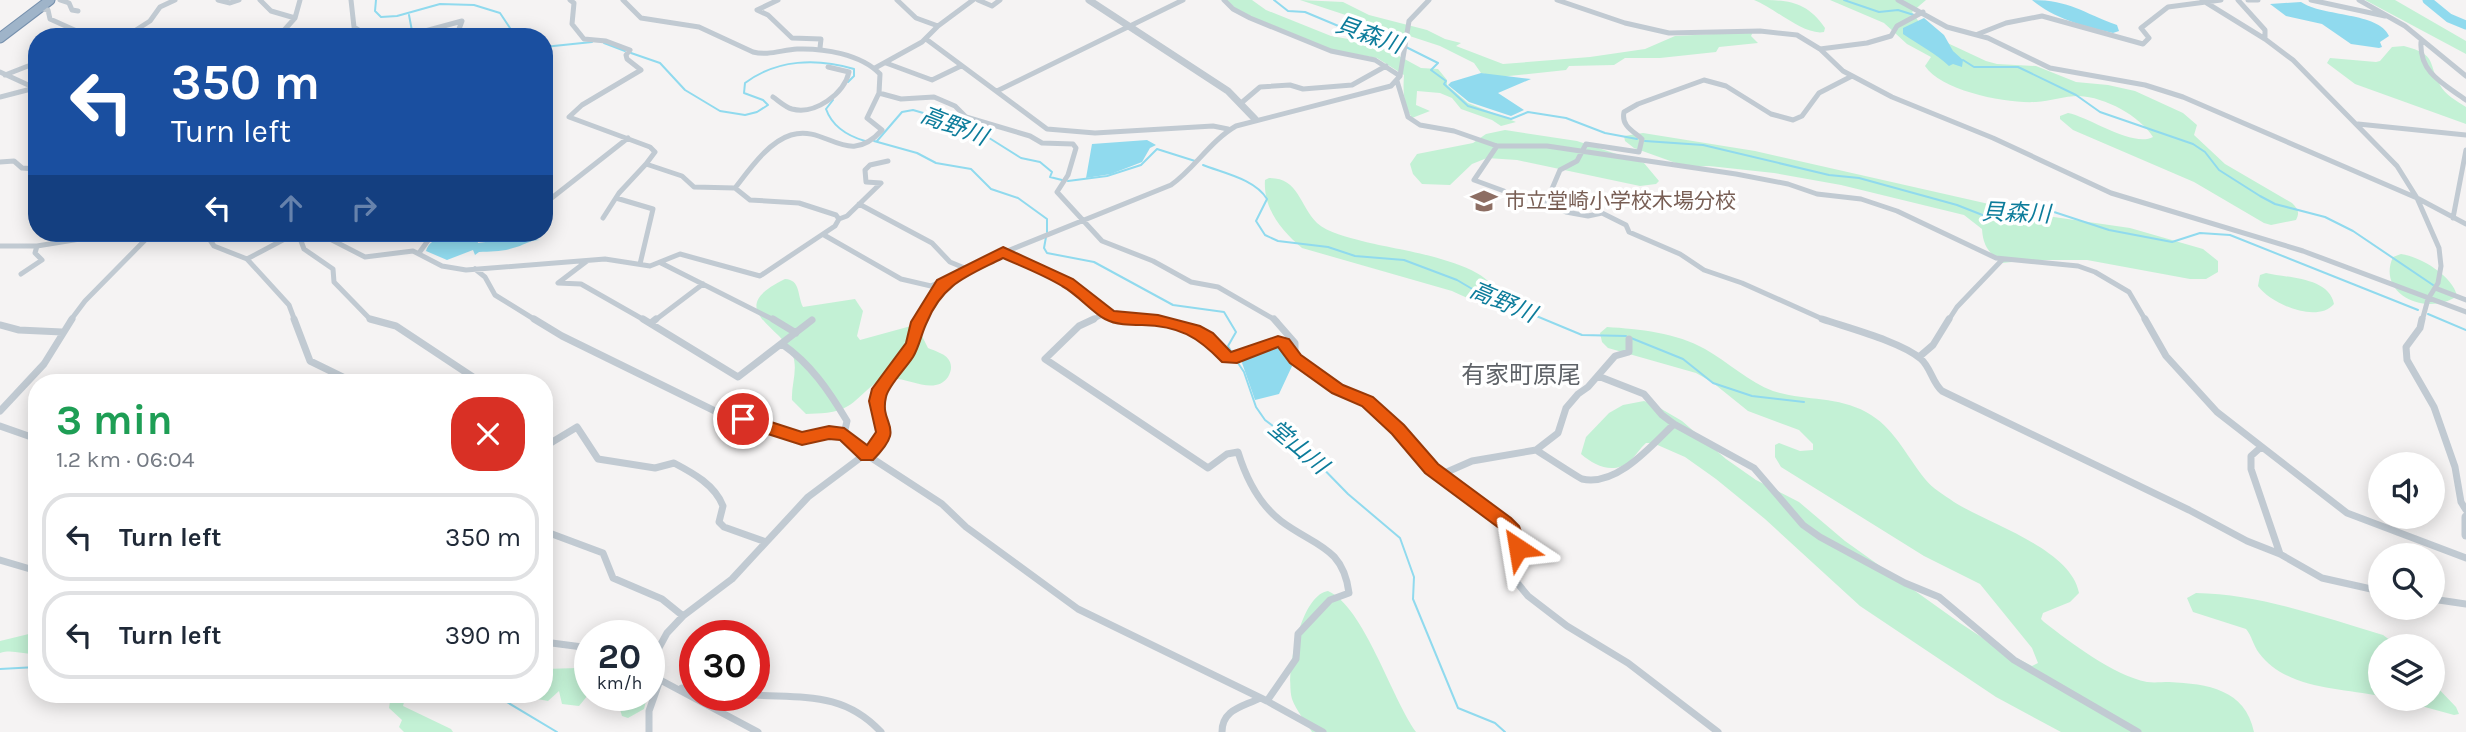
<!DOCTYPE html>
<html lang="en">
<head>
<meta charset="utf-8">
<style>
  :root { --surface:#fff; --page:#f6f6f7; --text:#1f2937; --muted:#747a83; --line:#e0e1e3 }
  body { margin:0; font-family:Karla,"Noto Sans JP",sans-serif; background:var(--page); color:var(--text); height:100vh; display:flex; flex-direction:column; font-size:26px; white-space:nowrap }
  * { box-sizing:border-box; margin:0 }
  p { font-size:23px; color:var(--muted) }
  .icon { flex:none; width:38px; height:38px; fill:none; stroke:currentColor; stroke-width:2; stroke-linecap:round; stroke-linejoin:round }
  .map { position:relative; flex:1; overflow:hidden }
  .sheet { position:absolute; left:28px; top:374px; width:525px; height:329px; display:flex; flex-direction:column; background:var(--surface); border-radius:28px; box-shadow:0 4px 18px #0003 }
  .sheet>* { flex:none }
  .guide { position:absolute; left:28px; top:28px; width:525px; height:214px; border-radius:28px; box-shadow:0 4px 18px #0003; background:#1a4fa0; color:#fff; overflow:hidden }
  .tools { position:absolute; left:2368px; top:452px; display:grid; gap:14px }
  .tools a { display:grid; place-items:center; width:77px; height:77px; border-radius:50%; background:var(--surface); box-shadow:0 4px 18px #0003; font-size:35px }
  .speed { position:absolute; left:574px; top:620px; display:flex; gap:14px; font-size:35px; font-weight:700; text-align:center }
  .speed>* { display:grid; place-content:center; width:91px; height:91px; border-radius:50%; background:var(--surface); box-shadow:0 4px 18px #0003; line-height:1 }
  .speed small { font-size:18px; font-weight:400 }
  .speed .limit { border:10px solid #d22; background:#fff; color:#111 }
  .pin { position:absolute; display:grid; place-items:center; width:60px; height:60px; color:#fff; margin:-30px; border:4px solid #fff; border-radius:50%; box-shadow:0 2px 7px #0007 }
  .me { position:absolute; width:77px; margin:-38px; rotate:327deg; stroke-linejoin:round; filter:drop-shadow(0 0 5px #0008) }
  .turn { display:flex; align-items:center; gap:24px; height:147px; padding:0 28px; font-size:32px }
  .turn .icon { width:91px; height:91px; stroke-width:2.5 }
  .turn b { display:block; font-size:49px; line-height:60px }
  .lanes { display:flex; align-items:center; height:66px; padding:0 28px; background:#0003; justify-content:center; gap:35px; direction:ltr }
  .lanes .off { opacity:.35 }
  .round { display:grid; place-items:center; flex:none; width:74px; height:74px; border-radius:28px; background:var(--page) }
  .headline { display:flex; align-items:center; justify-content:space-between; height:119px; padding:0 28px }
  h1 { font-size:42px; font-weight:700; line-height:52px; color:#1e9e55 }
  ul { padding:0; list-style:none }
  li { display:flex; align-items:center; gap:21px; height:88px; margin:0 14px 10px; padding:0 14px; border:4px solid var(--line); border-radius:28px }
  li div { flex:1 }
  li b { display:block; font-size:26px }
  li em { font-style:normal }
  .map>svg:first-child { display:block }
  .green { fill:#c3f1d5 }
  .water { fill:#90daee }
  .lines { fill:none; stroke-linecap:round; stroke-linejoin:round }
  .stream { stroke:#90daee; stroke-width:2 }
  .river { stroke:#90daee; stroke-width:9 }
  .trunk-casing { stroke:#7690ad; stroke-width:11 }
  .minor-far1 { stroke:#c1cad2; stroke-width:5 }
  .minor { stroke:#c1cad2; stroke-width:7 }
  .tertiary-far1 { stroke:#c1cad2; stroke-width:7 }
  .tertiary { stroke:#c1cad2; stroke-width:9 }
  .trunk { stroke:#9fb4c9; stroke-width:9 }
  .route { fill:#ea580c; stroke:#983908; stroke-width:2 }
  .labels { text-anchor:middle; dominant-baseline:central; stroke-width:7; stroke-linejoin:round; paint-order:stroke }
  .education-label { font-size:21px; fill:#785e54; stroke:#fff; text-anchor:start }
  .water-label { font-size:23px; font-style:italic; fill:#0c7c9b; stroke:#fff }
  .quarter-label { font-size:24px; fill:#5f6368; stroke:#fff }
</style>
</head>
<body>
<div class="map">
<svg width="2466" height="732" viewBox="0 0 2466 732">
  <rect width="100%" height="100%" fill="#f5f3f3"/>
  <path class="green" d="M1226 0H1252L1266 10 1331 36 1377 44 1421 68 1438 69 1447 80V85L1468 103 1516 122 1501 126 1492 120 1461 109 1452 98 1440 93 1417 91 1416 105 1430 111 1412 118C1403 105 1403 90 1404 75L1377 58 1333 50 1260 21 1235 8Z
    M1300 0 1343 2 1369 15 1427 30 1445 39 1461 43 1456 46 1503 64 1590 57 1645 49 1675 36 1753 32 1751 36 1758 43 1719 47 1716 52 1660 58H1625L1614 65 1569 66 1566 70 1499 77 1481 73 1474 63 1440 46Z
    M1754 0C1786 0 1806 0 1825 28L1824 32C1804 36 1775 8 1754 0Z
    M1830 0H1926L1912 12 1924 29 1941 40 1986 61 1997 64 2036 66 2076 82 2108 85 2135 91 2183 113 2197 125 2194 135 2225 164 2292 203C2298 209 2300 212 2296 220L2271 225 2264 223 2194 182 2073 130 2060 119V116L2068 113C2089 117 2134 148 2153 137 2140 116 2105 97 2079 96 2064 96 2050 101 2036 102 2008 104 1941 91 1925 66L1931 57 1907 44 1884 23Z
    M2365 0H2395L2466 41V54Z
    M2404 46C2438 55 2427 62 2440 85 2445 95 2457 101 2466 107V124L2355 84 2327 63 2330 58 2376 62 2380 61 2392 47Z
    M1505 130 1577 141 1644 163 1659 181 1656 184 1640 186 1517 160 1487 158 1472 164 1450 185 1422 184 1413 174 1410 164 1417 154 1473 143 1486 134Z
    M1643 133 1755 151 2033 214 2130 228 2203 249 2218 261V272L2206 279H2190L2087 260H2033L2002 263C1989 253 1983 246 1982 229L1964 215 1841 185 1774 173 1709 166 1687 167 1634 148 1625 141 1624 136Z
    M1269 178C1299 178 1299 205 1317 223 1328 233 1348 237 1362 241 1394 250 1491 260 1498 297 1484 308 1466 297 1452 291L1302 248C1282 231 1263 209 1265 180Z
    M2401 254C2421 257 2453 276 2457 296 2427 317 2376 294 2393 257Z
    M2266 273C2287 278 2329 277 2334 304 2317 324 2271 304 2258 286L2260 275Z
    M785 279C801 280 797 295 803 307L855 299 863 311 857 336 860 340 911 326 919 330 928 348C935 351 947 354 950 362 952 367 951 372 948 377 934 397 906 375 887 379 870 382 862 398 848 406 836 414 819 413 806 414L792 400C791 386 798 370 793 356 783 326 721 310 785 279Z
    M1607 327C1639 329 1677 333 1705 349 1728 362 1749 382 1773 391 1803 401 1837 396 1866 412 1894 427 1905 454 1925 479 1932 488 1944 495 1954 502 1989 524 2071 549 2079 593L2070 602 2043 613 2041 619 2044 622C2071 643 2113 675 2147 682 2154 683 2162 682 2169 682 2208 684 2245 689 2254 732H2061L1996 697 1860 606 1765 519 1716 479 1685 457 1653 443H1646C1640 448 1637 454 1631 460 1615 475 1596 467 1581 454L1586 437 1609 413 1623 405 1644 401 1653 404 1682 421 1726 459 1756 480 1799 502 1845 541 1960 623 2001 650 2032 666 2038 663 2032 648 1980 584 1924 556 1781 467 1775 457V445L1779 443 1800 451 1813 450V444L1799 430 1748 411 1712 382 1696 373 1608 348 1602 342 1600 333Z
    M1328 591C1364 607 1391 697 1416 732H1312C1306 722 1296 710 1292 699 1285 675 1300 595 1328 591Z
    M2196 593C2259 594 2323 617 2383 635L2398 646H2380V696C2339 688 2286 689 2259 653 2253 645 2252 636 2246 629L2193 612 2187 598Z
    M37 632V654C23 655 13 649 0 653V641Z
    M578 668 590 671V695H616L628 702 635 697 646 701 644 709 628 718 622 716 619 706C607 705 600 695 588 695L579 706 562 704 559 691 548 701 527 697V695H544V669Z
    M2433 683 2456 707 2459 714 2454 715 2392 698H2432Z
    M391 695H406L403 706 451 729 453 732H404L399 727 402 720 389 708Z"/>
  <path class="water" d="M2032 0C2070 0 2083 13 2117 25L2119 31 2113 33C2085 27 2053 18 2032 0Z
    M2301 2C2323 17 2379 12 2389 36L2380 42 2382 47 2379 48 2351 44 2322 24 2286 16 2270 4Z
    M1924 18 1944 35 1953 51 1963 60 1962 67 1953 64 1949 66C1935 53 1919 45 1903 34V28Z
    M1481 73 1531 79 1498 93 1524 110 1511 116 1469 102 1448 85 1451 82Z
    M1147 140 1156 145 1150 148 1142 162 1111 174 1086 178 1092 144Z
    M457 234 477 237 478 243 522 237 540 240C529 240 523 246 513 248 501 252 491 251 479 252L475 255 473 250 447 260 426 251C430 238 443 237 457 234Z
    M1279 344 1293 364 1279 394 1255 400 1241 360Z"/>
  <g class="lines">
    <path class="stream" d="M376 0 375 11 381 17 397 16 440 4 474 5 500 13 516 37
      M1274 0 1288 11 1305 12 1348 30 1384 36 1438 63 1431 70 1446 81 1444 84 1468 106 1511 119 1528 112 1566 118 1605 133 1637 139
      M1844 0 1879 12 1898 10 1914 15
      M409 15 412 31
      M604 43 625 51
      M544 47 592 42
      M631 53 660 63 685 90 720 111 745 115 757 112 768 105 763 100 744 93 745 83C777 59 817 58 854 69V76L848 82
      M1963 60 1974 67H2018L2076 95 2100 112 2193 144 2205 152 2219 170 2260 196 2275 204 2325 217 2353 231 2433 285
      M833 100 826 109C832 126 848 136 865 141
      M874 141 917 153 936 163 971 169 991 189 1018 198 1047 219V232
      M877 141 902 112 913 110 937 117 949 129 986 136 1021 158 1040 162 1052 172 1050 177 1062 180
      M1645 141 1703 145 1829 175 1859 178 1957 205 1985 216 2026 209 2051 211 2109 230 2172 242 2200 233 2230 235 2418 310
      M1203 165C1223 173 1255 179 1267 199L1256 221 1265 235 1278 241 1328 247 1355 256 1404 260 1457 280 1474 290 1582 335 1626 336
      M1068 181 1107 176 1141 165 1157 149 1195 161
      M1046 237 1044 248 1047 253 1094 262 1173 305 1224 312 1236 332 1228 346 1233 355
      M2428 314 2466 330
      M1631 338 1683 359 1713 383 1752 396 1804 402
      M1236 360 1244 372 1256 407 1265 420 1307 452 1348 494 1400 538 1414 577 1413 599 1458 708 1495 723 1505 732
      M0 669 37 667
      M495 695 557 732"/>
    <path class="river" d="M2427 0 2449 18 2466 25"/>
    <g class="trunk-casing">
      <path id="trunk" d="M0 38 50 0"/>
    </g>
    <path class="minor-far1" d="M60 0 69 3 72 10 78 11
      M218 0 230 3 239 0
      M260 0 271 11 295 18
      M351 0 354 27 370 37
      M623 0 641 18 699 27 753 52C767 56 782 50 797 49 823 48 861 54 880 74L879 93 867 118 882 130C847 169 827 124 791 135 768 142 749 170 735 188
      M778 0 757 10 768 15 792 38 821 39 820 48
      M897 0 916 18 938 26
      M978 0 992 6 1000 0
      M1224 0 1233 9 1250 18 1331 51 1375 60 1400 76
      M1557 0 1625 23 1669 33 1760 31 1797 35 1820 49 1843 71 1892 97 1993 138 2111 193 2303 251 2466 312
      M1898 0 1947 27 1988 38 2050 68 2145 85 2183 97 2417 198 2466 224
      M2202 0 2265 39 2293 60 2397 166 2417 198 2439 248 2441 266 2438 283 2428 299 2422 321
      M2238 0 2265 30V39
      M2248 0H2258
      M2311 0 2385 16
      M2359 0 2405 26 2466 76
      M39 8 48 10 50 19 90 37
      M1978 34 2006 23 2042 16 2143 44 2149 38 2141 28 2168 7 2221 0
      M125 37 150 21 160 7 175 0
      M278 37 295 18 300 0
      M403 37 462 21 456 37
      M926 39 1047 129 1095 133 1213 126 1228 129
      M2421 42C2419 73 2444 84 2466 100
      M1820 49 1867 43 1891 36 1897 26 1923 12
      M886 63 932 80 961 66
      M875 68 922 42 938 26 973 0
      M0 72 37 89
      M5 75 28 66
      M1397 81 1408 117 1420 125 1454 131 1497 146H1547L1736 174 1788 184 1817 194 1861 199 1897 211 1996 258 2078 266 2095 272 2129 292 2146 321
      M997 91 1183 0
      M879 93 901 99 934 97 955 106 966 117 1030 136 1042 143 1073 144 1076 148 1068 175 1057 192 1102 241 1153 261 1191 282 1218 287 1277 321
      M0 97 31 89
      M773 97C779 101 785 107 792 109 815 115 844 94 849 72L828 67
      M37 101V118
      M1240 104 1260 87 1290 85 1303 89 1352 85 1386 66
      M2358 124 2466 135
      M1497 146 1474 180 1504 191
      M0 162 14 161 22 168 37 169
      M616 198 653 209 640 264
      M544 204 628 138
      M859 204 932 243 950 262 967 269
      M603 218 619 193 646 164
      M2453 218 2466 150
      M839 219 847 216 881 183 866 182 865 170 870 165 888 161
      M189 233 210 240 214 246 247 259 289 305 295 321
      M298 233 304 249 333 269 334 282 370 319 376 321
      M303 233 328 238 365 257 413 251 442 266 466 270 605 259 650 266 680 254 760 276 835 226 839 219 836 215 799 203 750 200 735 188 694 187 682 176 646 164 655 152 650 147 569 117 582 105 641 70 627 59 626 55 630 50 606 41 584 39 572 24 574 3 570 0
      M824 235 901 279 931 286 985 260 1171 185C1195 168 1210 141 1236 126L1391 86 1400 76 1409 21 1429 0
      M0 246H37L86 238 152 233
      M1003 252 1068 282 1109 315 1123 319 1161 321
      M419 253 432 235 445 233
      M247 259 296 233
      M587 261 558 283 581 284 646 321
      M661 263 776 321
      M475 269 485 277 495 295 537 321
      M21 274 42 260 35 253 37 246
      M2435 288 2466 300
      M70 321 85 301 152 233
      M654 321 703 284
      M920 321 942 283
      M1090 321 1106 313
      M1827 321 1742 283 1704 270 1680 254 1629 232 1626 225 1602 213 1588 216 1566 212 1546 203 1560 170 1577 161 1586 144 1639 152 1642 139C1633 131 1621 126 1624 112L1638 104 1704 80 1726 86 1771 114 1793 120 1802 116 1819 93 1852 76
      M1948 321 1957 307 2002 260"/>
    <path class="minor" d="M294 319 310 361 355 383
      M370 319 396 326 482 383
      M534 319 562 336 717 412 802 438 829 432 844 434 867 455 942 504 966 527 1078 609 1267 701 1323 732
      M643 319 738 377 812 320
      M773 319 796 333
      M1094 319 1079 326 1045 359 1208 468 1227 454 1238 452C1246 478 1259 504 1281 521 1314 546 1343 546 1349 593L1330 600 1298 634 1296 659 1267 701
      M1123 319C1150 320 1186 320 1209 338 1216 343 1222 351 1228 358H1237L1278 341 1284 343 1295 359 1337 389 1367 401 1398 429 1432 468 1513 531 1518 548 1513 570 1514 579 1528 596 1567 626 1628 663 1718 732
      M1274 319 1295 343V359
      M1822 319C1848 328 1902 342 1921 359 1931 368 1932 382 1942 391L2189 510 2247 541 2280 554 2322 578 2380 591
      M2145 319 2166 356 2217 412 2347 513 2466 558
      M2422 319 2420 328 2406 347 2407 360 2434 407 2455 467 2461 502 2466 510
      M651 323 656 319
      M0 325 19 330 62 332
      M782 344C811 364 829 391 847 421L844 434
      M1919 357 1933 345 1949 319
      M1598 376 1644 394 1662 415 1674 424 1754 468 1803 525 1820 537 1905 583 1939 597 2014 660 2138 732
      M0 411 44 364 72 319
      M0 426 37 439
      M544 447 577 427 598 459 655 468 674 463C693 473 715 485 723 506L719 522 724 527 766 542
      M2260 448 2251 456V469L2280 554
      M1536 450C1544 455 1579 478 1582 479 1617 487 1652 445 1674 424
      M1440 475 1472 461 1536 450 1558 433 1566 408 1578 394 1588 387 1615 356 1629 352V339
      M544 531 603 553 613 578 662 599 683 616
      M0 560 37 571
      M2432 599 2466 604
      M544 642 590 648
      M649 666 667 633 683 616 732 579 808 497 880 443 884 432 877 401 880 389 913 344 921 319
      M649 674 758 732
      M682 688 695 689
      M754 695C804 698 844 692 881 732
      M649 732V711L660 680
      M1222 732C1222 709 1243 707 1260 698"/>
    <path class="tertiary-far1" d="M1089 0 1228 91 1255 119"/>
    <path class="tertiary" d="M2466 517V535"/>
    <use href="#trunk" class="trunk"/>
  </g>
  <path class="route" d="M1003 247 1073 279 1114 311 1158 315 1200 326 1213 333 1231 352 1278 336 1289 339 1301 355 1343 385 1373 397 1404 425 1438 464 1511 518 1519 526 1527 548 1524 553 1518 555 1512 553 1505 535 1499 528 1425 473 1392 434 1362 406 1332 393 1290 363 1278 347 1237 363 1222 362C1197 336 1179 326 1142 325 1130 325 1116 325 1105 319 1093 313 1077 294 1062 286 1044 275 1023 267 1003 258 968 276 943 283 927 322 921 334 920 345 913 357 906 368 888 386 886 397 879 427 908 425 873 460H861L840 440 829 439 802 445 737 424 735 419 737 415 743 413 802 432 829 426 844 428 867 445 876 432 869 401 872 389 906 343 911 322 937 280Z"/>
  <defs>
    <g id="school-bare" transform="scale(2.1)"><path d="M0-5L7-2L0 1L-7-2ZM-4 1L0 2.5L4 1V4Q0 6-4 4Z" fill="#8d6e63" stroke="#fff" stroke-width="2.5" paint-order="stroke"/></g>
  </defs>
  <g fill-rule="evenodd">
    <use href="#school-bare" x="1484" y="201"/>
  </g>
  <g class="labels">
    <g class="education-label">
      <text x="1505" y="201">市立堂崎小学校木場分校</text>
    </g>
    <g class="water-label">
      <text transform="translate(1369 35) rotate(19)">貝森川</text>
      <text transform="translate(954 126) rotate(21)">高野川</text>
      <text transform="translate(2016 213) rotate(2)">貝森川</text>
      <text transform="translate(1503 302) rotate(23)">高野川</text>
      <text transform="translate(1298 447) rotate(40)">堂山川</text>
    </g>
    <g class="quarter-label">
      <text x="1521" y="375">有家町原尾</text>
    </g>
  </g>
</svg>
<div class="tools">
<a><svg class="icon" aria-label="sound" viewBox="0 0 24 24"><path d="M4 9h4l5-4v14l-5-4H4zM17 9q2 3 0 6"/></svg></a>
<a><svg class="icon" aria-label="search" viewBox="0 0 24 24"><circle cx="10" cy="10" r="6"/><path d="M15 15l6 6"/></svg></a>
<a><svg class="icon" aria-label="layers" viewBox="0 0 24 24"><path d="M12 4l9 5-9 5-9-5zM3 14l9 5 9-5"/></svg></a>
</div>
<div class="speed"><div>20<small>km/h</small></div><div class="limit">30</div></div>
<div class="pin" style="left:743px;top:419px;background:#d93025"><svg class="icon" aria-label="arrive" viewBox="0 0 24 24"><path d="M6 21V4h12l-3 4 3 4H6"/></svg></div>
<svg class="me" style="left:1518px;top:548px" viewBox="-20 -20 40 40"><path d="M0-17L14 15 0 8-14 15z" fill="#ea580c" stroke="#fff" stroke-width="4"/></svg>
<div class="guide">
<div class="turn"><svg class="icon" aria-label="left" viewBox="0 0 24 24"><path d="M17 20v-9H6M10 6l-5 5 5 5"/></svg><div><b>350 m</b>Turn left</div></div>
<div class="lanes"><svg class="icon" aria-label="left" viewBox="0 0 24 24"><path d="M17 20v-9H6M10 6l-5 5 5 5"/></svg><svg class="icon off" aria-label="ahead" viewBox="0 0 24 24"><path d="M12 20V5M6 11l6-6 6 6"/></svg><svg class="icon off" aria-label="right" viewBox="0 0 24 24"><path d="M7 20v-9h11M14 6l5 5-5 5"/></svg></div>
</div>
<section class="sheet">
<div class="headline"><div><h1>3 min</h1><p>1.2 km · 06:04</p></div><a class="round" style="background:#d93025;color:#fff"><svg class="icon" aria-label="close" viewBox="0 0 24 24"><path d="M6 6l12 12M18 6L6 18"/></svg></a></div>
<ul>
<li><svg class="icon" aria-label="left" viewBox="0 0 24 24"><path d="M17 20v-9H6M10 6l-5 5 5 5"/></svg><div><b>Turn left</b></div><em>350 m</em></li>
<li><svg class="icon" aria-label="left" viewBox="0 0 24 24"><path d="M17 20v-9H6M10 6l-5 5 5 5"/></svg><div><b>Turn left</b></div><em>390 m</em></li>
</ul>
</section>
</div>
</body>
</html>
